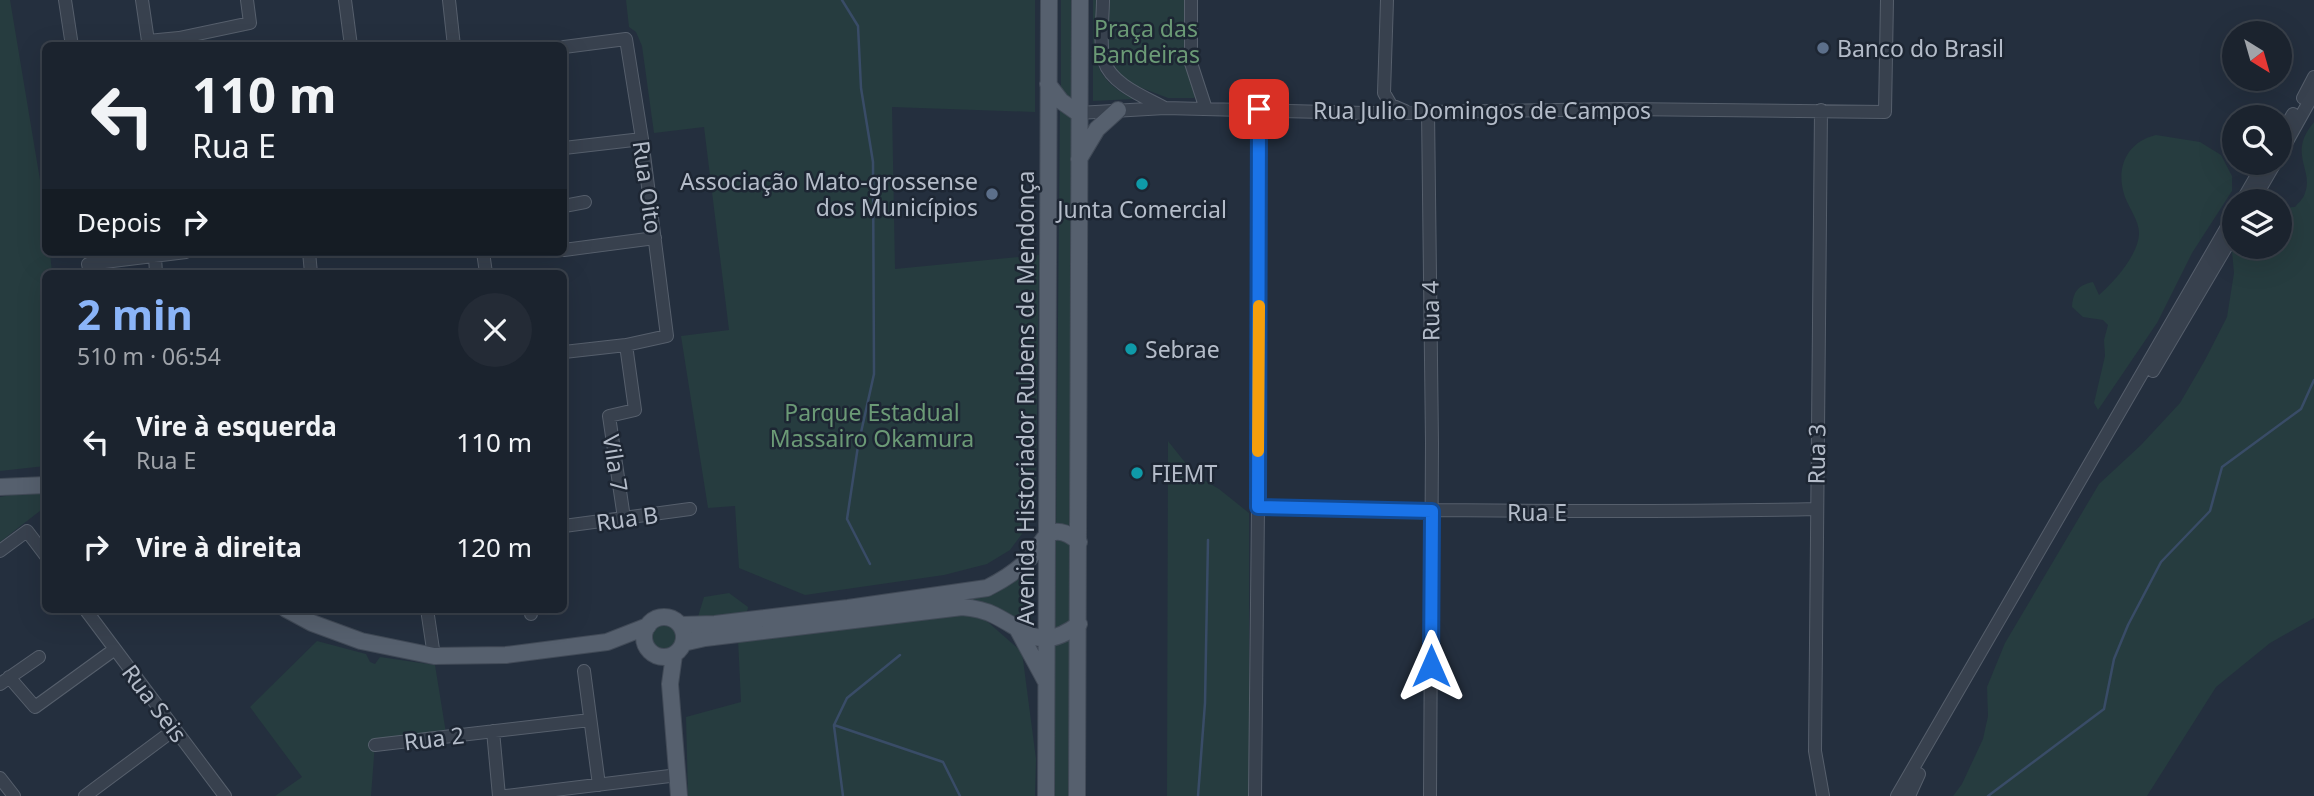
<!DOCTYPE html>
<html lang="pt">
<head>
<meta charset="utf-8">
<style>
  :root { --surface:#1b232e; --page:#242b36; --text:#f1f3f6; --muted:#a0a4aa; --line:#39404a; --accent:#8ab4f8 }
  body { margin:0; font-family:"Noto Sans",sans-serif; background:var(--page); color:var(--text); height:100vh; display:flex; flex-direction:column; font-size:26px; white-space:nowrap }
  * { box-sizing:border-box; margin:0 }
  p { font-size:23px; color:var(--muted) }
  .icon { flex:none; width:38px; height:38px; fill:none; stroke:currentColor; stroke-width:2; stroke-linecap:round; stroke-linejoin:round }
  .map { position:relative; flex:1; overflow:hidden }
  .details { position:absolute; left:42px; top:270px; width:525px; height:343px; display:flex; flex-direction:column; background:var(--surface); border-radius:10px; box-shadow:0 7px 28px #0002,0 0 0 2px var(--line) }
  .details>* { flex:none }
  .banner { position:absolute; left:42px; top:42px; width:525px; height:214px; border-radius:10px; box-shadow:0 7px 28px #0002,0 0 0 2px var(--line); background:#1b232e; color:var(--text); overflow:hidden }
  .needle { width:46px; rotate:143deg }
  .fabs { position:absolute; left:2222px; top:21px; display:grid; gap:14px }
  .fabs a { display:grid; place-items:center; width:70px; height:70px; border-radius:50%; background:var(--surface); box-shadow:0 7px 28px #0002,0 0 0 2px var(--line); font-size:35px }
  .pin { position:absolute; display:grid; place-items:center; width:60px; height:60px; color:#fff; margin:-30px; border-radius:14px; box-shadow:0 4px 10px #0006 }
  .me { position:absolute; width:77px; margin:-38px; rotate:0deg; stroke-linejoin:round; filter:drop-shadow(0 0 5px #0008) }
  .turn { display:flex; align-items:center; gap:24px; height:147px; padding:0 35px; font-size:32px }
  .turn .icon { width:91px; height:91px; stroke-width:2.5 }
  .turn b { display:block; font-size:49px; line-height:60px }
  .then { display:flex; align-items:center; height:66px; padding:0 35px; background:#0003; gap:14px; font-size:26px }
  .round { display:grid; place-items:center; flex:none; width:74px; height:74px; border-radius:37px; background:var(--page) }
  .summary { display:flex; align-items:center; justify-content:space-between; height:119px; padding:0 35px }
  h1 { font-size:42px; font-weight:700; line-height:52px; color:var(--accent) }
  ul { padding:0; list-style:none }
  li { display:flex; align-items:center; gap:21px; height:105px; padding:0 35px }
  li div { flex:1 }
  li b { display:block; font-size:26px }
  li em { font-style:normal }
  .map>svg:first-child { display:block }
  .green { fill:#263c3f }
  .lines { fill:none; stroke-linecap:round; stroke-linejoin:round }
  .stream { stroke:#394c67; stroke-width:2.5 }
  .minor-casing { stroke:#565f6c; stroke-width:14 }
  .major-casing { stroke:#414a57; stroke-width:18 }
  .minor { stroke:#38414e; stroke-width:12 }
  .major { stroke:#56606e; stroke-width:16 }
  .route-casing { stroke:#114b97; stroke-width:18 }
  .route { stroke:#1a73e8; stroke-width:12 }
  .slow { stroke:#f59e0b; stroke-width:12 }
  .service-dot { fill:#5c6f8a; stroke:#1d2633; stroke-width:2.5 }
  .culture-dot { fill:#0f9aa8; stroke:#1d2633; stroke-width:2.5 }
  .labels { text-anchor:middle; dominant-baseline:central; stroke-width:5; stroke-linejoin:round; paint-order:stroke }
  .park-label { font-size:23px; fill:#6b9a76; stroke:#1d2633 }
  .poi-label { font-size:23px; fill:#b4bcc9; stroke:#1d2633; text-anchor:start }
  .street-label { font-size:23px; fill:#b4bcc9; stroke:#1d2633 }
</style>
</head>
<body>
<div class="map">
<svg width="2314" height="796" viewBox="0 0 2314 796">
  <rect width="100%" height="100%" fill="#242f3e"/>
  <path class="green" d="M0 0H10L41 186 45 222 46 252H50L52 273H46L45 466 0 471Z
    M626 0H1035V112L892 107 895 269 1039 255 1036 497 1030 523 1010 550 987 564 944 575 805 595 739 568 735 506 708 508 681 336 729 330 704 127 654 133 642 46 636 32 629 27Z
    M1061 0H1074L1073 105 1061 92Z
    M1093 0H1097L1096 58C1100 79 1117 91 1134 99L1093 101Z
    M1106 0H1186L1196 96 1194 98H1168L1134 85 1113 68 1106 57Z
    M1060 105 1074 115 1072 529 1056 530Z
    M2314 122V618L2270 643 2216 687 2147 796H1953L1962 784 1983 739 1988 716 1987 687 2005 643 2099 484 2141 445 2180 403 2205 360 2227 317 2234 273 2232 251 2235 246 2280 247V208L2295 207C2298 203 2304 198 2305 193 2314 169 2287 154 2314 122Z
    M2156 135 2200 142 2221 155 2232 176V191L2192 253 2157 323 2098 410 2094 403 2105 356 2104 340 2108 325 2103 320 2083 317 2072 307C2073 292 2078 285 2093 282L2099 295C2114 282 2139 254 2139 233 2139 221 2129 208 2125 197 2115 169 2126 142 2156 135Z
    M1168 441 1195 475 1219 489 1249 513V796H1167Z
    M22 493H45V507L0 542V497Z
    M1056 535 1072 540 1071 624 1055 633Z
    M1029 569 1032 572V628L1007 616 888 607Z
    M729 593 748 607 747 613 697 620 704 597Z
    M938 616H981L1022 652 1036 759 1035 796H688L686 717 741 702 738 639Z
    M651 638a14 14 0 1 1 28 0a14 14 0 1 1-28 0Z
    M1072 639 1070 796H1054L1055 642Z
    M317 641 366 654 370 662 375 664 380 657 435 665 446 733 375 743 371 796H275L302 777 250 707Z"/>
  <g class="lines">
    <path class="stream" d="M842 0 858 26 861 88 873 162 874 374 858 446 847 519 870 564
      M900 655 847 698 834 725 943 762 960 796
      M834 726 843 796
      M1198 796 1205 703 1208 540
      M1988 796 2104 709 2114 659 2128 625 2161 562 2210 511 2222 467 2301 409 2314 380"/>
    <g class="minor-casing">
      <path id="minor" d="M65 0 72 46
        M142 0 148 41 179 38 250 23 247 0
        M345 0 351 46
        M449 0 454 46
        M1103 0C1103 19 1099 43 1104 61 1112 85 1145 97 1165 108
        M1191 0V63L1206 109
        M1387 0 1384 93 1391 105 1405 111
        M564 47 626 39 642 139 667 336 626 345 564 352
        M2303 98 2314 77
        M1821 110 1815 751 1823 796
        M1428 111 1432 443 1430 796
        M1078 113 1165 108 1365 113 1625 109 1885 112 1887 0
        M2280 136 2293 114
        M564 148 642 139
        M2280 154 2314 93
        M2242 201 2264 163
        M2253 201 2275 163
        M564 206 585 202
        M564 250 655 238
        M309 252 311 273
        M483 252 486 273
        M155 257 156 273
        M90 273 88 264 186 252
        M2153 371 2235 232
        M1258 507C1444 511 1630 513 1816 509
        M624 518 609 416 635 410 626 345
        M564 526 690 509
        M0 551 27 531 46 556
        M85 609 225 796
        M427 609 434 656
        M531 609V614
        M584 671 599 785
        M9 677 35 707 115 649
        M0 684 39 657
        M493 731 499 796
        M375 745 590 720
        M0 778 14 796
        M85 796 175 729
        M506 796 678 775
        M1255 796 1258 507 1259 109
        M1897 796 2235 213
        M1909 796 1919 774"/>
    </g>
    <g class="major-casing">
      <path id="major" d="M1048 84 1061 101 1078 113
        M1079 159 1097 129 1118 110
        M0 487 46 485
        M286 609 312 623 361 641 434 656 506 655 607 642 648 626
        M644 637a20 20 0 1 1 40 0a20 20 0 1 1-40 0Z
        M680 625 715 624 848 608 987 588C1005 579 1022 568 1035 552 1039 546 1043 538 1049 534 1059 528 1071 535 1079 542
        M1018 630 1045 680
        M683 643 705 638 962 607C973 608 984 610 994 615 1028 632 1041 653 1079 624
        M674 655 670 684 679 796
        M1046 796 1049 0
        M1077 796 1080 0"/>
    </g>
    <use href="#minor" class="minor"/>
    <use href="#major" class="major"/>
  </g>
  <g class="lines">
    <g class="route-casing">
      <path id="route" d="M1259 109 1258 507 1432 511 1431 666"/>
    </g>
    <use href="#route" class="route"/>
    <path class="slow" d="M1258 451 1259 306"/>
  </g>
  <g class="service-dot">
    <circle cx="1823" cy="48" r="7"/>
    <circle cx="992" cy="194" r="7"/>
  </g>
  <g class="culture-dot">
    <circle cx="1142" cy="184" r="7"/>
    <circle cx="1131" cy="349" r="7"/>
    <circle cx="1137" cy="473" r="7"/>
  </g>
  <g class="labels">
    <g class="park-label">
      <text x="1146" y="28">Praça das<tspan x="1146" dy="26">Bandeiras</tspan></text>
      <text x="872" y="412">Parque Estadual<tspan x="872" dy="26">Massairo Okamura</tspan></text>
    </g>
    <g class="poi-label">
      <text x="1837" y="48">Banco do Brasil</text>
      <text x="978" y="181" text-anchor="end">Associação Mato-grossense<tspan x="978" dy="26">dos Municípios</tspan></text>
      <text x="1142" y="209" text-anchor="middle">Junta Comercial</text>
      <text x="1145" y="349">Sebrae</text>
      <text x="1151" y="473">FIEMT</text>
    </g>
    <g class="street-label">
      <text x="1482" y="110">Rua Julio Domingos de Campos</text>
      <text transform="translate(648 187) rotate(82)">Rua Oito</text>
      <text transform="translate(1430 311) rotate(-91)">Rua 4</text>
      <text transform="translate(1025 398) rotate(-90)">Avenida Historiador Rubens de Mendonça</text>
      <text transform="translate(1816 454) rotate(-89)">Rua 3</text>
      <text transform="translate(616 463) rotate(81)">Vila 7</text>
      <text x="1537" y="512">Rua E</text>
      <text transform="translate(627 518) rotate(-8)">Rua B</text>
      <text transform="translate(155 703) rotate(53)">Rua Seis</text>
      <text transform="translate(434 738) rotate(-7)">Rua 2</text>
    </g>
  </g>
</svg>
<div class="fabs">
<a><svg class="needle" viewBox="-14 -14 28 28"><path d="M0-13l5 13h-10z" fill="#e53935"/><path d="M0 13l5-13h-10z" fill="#a0a4aa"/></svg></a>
<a><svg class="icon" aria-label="search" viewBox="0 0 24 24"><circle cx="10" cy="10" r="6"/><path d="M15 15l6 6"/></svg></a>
<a><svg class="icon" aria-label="layers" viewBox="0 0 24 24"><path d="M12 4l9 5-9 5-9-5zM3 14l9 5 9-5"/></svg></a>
</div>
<div class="pin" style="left:1259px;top:109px;background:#d93025"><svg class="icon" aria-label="arrive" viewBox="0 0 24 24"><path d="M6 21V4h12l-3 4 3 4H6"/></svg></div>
<svg class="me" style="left:1431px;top:666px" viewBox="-20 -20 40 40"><path d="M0-17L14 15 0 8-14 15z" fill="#1a73e8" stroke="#fff" stroke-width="4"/></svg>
<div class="banner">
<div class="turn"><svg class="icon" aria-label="left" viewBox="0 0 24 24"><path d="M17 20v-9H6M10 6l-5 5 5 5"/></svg><div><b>110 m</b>Rua E</div></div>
<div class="then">Depois<svg class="icon" aria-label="right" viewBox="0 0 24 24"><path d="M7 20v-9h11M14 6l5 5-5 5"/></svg></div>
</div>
<section class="details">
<div class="summary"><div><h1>2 min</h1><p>510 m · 06:54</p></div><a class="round"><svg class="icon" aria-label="close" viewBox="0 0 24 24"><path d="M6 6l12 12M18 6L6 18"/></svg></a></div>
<ul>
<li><svg class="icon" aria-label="left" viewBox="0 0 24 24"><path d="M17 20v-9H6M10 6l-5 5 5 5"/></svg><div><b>Vire à esquerda</b><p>Rua E</p></div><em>110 m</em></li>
<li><svg class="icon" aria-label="right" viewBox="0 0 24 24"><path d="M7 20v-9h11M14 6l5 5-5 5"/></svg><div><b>Vire à direita</b></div><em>120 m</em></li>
</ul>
</section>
</div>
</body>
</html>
